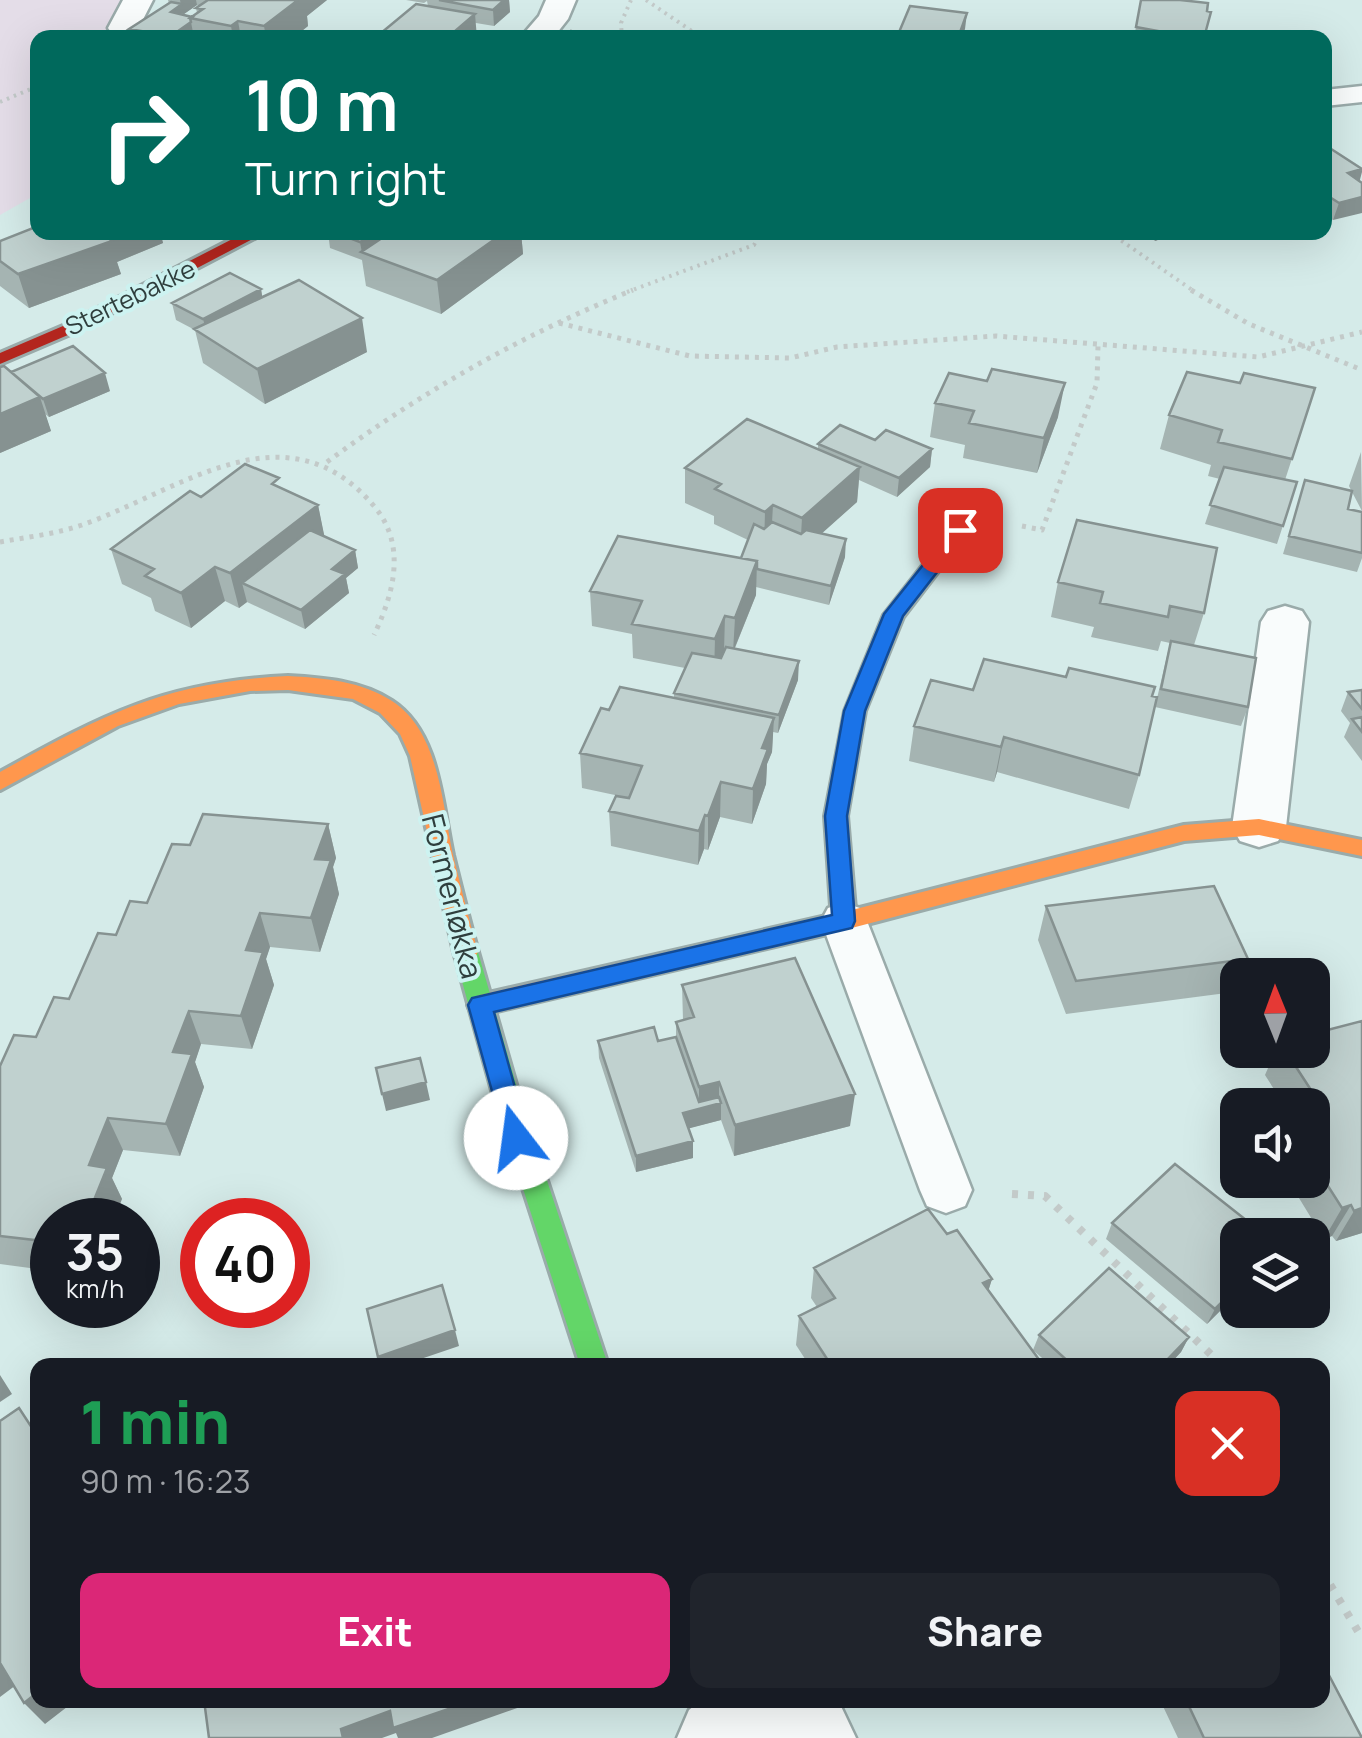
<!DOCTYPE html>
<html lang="en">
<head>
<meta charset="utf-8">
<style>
  :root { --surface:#171b24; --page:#20242c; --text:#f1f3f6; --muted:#9ea1a6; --accent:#db2777 }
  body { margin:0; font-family:Manrope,sans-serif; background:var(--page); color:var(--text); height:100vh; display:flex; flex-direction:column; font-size:38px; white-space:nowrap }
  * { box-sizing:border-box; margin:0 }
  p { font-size:32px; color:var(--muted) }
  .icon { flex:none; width:55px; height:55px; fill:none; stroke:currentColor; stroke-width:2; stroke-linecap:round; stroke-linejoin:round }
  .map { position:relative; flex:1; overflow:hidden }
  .drawer { position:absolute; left:30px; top:1358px; width:1300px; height:350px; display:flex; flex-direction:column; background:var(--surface); border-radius:20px; box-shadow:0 10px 40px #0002 }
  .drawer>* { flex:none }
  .top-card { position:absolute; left:30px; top:30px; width:1302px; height:210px; border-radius:20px; box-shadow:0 10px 40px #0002; background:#00695c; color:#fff; overflow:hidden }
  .needle { width:65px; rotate:359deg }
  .controls { position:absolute; left:1220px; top:958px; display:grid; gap:20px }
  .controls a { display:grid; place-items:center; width:110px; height:110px; border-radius:20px; background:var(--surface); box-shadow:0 10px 40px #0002; font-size:50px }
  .speed { position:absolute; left:30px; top:1198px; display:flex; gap:20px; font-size:50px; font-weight:700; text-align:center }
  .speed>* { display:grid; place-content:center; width:130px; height:130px; border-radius:50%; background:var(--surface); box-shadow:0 10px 40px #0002; line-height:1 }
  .speed small { font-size:25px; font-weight:400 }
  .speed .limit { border:15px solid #d22; background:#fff; color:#111 }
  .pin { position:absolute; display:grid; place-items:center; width:85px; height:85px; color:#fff; margin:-42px; border-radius:20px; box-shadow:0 5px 15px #0006 }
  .me { position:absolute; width:110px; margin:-55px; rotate:345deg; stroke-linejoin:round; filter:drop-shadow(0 0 8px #0008) }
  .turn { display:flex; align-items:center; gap:35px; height:210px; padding:0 50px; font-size:45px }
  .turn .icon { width:130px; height:130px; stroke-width:2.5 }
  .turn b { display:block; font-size:70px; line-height:85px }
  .round { display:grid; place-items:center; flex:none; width:105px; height:105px; border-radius:20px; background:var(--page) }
  .summary { display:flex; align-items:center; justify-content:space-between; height:170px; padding:0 50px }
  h1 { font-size:60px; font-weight:800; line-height:75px; color:#1e9e55 }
  .primary-button { display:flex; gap:20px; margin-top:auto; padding:20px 50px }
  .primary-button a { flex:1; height:115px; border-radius:20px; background:var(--accent); color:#fff; font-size:40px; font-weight:800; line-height:115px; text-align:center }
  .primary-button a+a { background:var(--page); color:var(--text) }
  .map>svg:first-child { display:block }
  .green { fill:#e4dde8 }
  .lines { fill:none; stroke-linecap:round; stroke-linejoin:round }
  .lane-casing { stroke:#9aabaa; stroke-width:5 }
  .street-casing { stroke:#9aabaa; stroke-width:5 }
  .fast-casing { stroke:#9aabaa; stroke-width:6 }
  .slow-casing { stroke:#9aabaa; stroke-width:6 }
  .jam-casing { stroke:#9aabaa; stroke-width:6 }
  .path-far2 { stroke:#c3cac9; stroke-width:4; stroke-dasharray:2.5 5; stroke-linecap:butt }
  .path-far1 { stroke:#c3cac9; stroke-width:5; stroke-dasharray:4 6; stroke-linecap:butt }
  .path { stroke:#c3cac9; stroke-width:8; stroke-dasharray:6 10; stroke-linecap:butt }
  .lane { fill:#f9fcfc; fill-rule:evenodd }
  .street { fill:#f9fcfc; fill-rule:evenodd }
  .fast { fill:#63d668; fill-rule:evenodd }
  .slow { fill:#ff974d; fill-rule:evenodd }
  .jam { fill:#b3261e; fill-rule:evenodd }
  .wall { fill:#a5b4b2; fill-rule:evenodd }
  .shaded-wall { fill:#869291 }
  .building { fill:#c0d1cf; stroke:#869291; stroke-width:2.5 }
  .route { fill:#1a73e8; stroke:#114b97; stroke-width:2.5 }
  .labels { text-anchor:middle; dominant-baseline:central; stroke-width:8; stroke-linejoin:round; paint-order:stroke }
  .far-street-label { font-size:25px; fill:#2f3e3d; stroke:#cdf3f1 }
  .street-label { font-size:30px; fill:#2f3e3d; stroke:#cdf3f1 }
</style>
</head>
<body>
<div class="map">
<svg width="1362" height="1738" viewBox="0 0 1362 1738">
  <rect width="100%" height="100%" fill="#d5ebe9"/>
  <path class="green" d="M0 0H149L147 37 38 38 37 194 0 215Z"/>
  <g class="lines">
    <g class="lane-casing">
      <path id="lane" d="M1362 86V102L1325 106V90Z
        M844 903 860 908 867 921 972 1190 965 1206 946 1213 927 1206 920 1190 821 921 828 908Z"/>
    </g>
    <g class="street-casing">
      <path id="street" d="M123 0H153L135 35H113L108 28Z
        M546 0H576L568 19 553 38H520L539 16Z
        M1285 606 1302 611 1309 622 1286 827 1278 841 1259 847 1240 841 1232 827 1261 622 1268 611Z
        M701 1700H838L856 1738H677L689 1710Z"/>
    </g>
    <g class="fast-casing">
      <path id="fast" d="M466 943 474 945 478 952 522 1105 608 1365H580L496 1105 454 952 458 945Z"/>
    </g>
    <g class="slow-casing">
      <path id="slow" d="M288 676C324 678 361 681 392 701 440 732 442 805 453 855 461 887 469 920 478 952L474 959H458L454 952 410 756 400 734 380 713 353 699 288 690 250 691 179 704 118 726 0 790V772C104 714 166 682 288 676Z
        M1259 819 1362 840V856L1259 835 1184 841 844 930 480 1015 471 1012 468 1005 471 998 480 995 844 912 1184 825Z"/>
    </g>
    <g class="jam-casing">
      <path id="jam" d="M246 232H266L75 332 0 364V353L63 326Z
        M960 525 969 531 903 617 865 711 847 816 856 921 852 927H836L832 921 825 816 845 711 884 615 953 527Z"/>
    </g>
    <path class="path-far2" d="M646 0 702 38
      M622 38 621 23 631 0
      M0 102 38 86
      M1109 232 1195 292
      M627 292 754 245 761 232"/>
    <path class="path-far1" d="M1191 290 1249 324 1362 370
      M559 323 690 356 790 358 837 347 996 336 1258 357 1362 332
      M327 462C423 391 522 335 633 290
      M1022 526 1042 530 1097 383 1098 346
      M0 542C27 537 56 534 82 525 181 490 286 403 374 506 407 545 394 593 374 635"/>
    <path class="path" d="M1012 1194 1045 1196 1222 1365
      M1322 1571 1362 1638"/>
    <use href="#lane" class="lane"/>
    <use href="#street" class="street"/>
    <use href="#fast" class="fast"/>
    <use href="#slow" class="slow"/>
    <use href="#jam" class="jam"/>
  </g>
  <path class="wall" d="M168 0H327L307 16 308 26 293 38H131L129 29 169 4ZM197 5 199 6 196 8 197 13 192 17 184 14Z
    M406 0H509L510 12 494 26 476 23 428 6 427 1 424 3Z
    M1141 0 1208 3 1205 38H1134Z
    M1325 145 1362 169 1359 181 1333 220 1325 215Z
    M38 232H160L163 243 117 262 121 274 29 308 0 286V241Z
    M328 232H521L523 254 441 314 366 286 362 260 330 248Z
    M1009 232H1048L1017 240Z
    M1143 232H1180L1155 241Z
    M261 289 262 297 367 352 265 404 203 363 195 330 176 320 172 303Z
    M0 367 11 372 110 391 49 417 45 414 51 431 0 453Z
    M1240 383 1315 388 1285 480 1297 482 1277 544 1205 524 1220 479 1208 476 1211 465 1160 449 1169 415Z
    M935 403 1058 417 1037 473 963 458 965 445 930 437Z
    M875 440 932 449 930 467 897 497 859 480 857 502 821 533 845 557 829 605 756 587V595L735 648 798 680 778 733 773 732 772 752 767 764 766 784 752 824 720 817 708 850 704 849 698 865 611 846 609 811 629 798 582 788 580 753 609 710 674 697V693L685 668 633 658 632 634 592 626 590 591 741 558 748 540 714 524V516L685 503V468L818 449V444Z
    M1361 452 1362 511 1352 492 1348 509 1362 512V558L1357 572 1283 554 1305 480 1351 490 1349 486Z
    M281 489 318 505 324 536 355 550 358 568 346 578 349 593 305 629 247 602 239 608 225 601 191 628 155 611 151 598 122 584 111 549 201 497Z
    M1058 582 1204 613 1194 645 1248 707 1241 726 1155 707 1170 643 1161 641 1158 651 1091 637 1094 627 1051 617Z
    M973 690 1139 775 1129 809 997 772 994 782 909 761 914 726Z
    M1362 690V761L1344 737 1350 723 1341 711 1348 692Z
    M328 824 336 858 333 867 339 894 320 952 270 947 266 959 274 985 252 1049 201 1044 195 1062 204 1087 180 1156 123 1150 112 1178 122 1199 52 1220V1271L0 1264V1066L36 1037 69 999 147 903 190 845Z
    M1046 906 1248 959 1242 975H1238V985L1234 992 1066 1014 1038 940Z
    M682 985 850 1126 734 1156 721 1120 689 1128 693 1158 636 1172 599 1058 598 1041H658L676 1037V1022L683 1020Z
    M1362 1021V1233L1336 1241 1332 1236 1324 1239 1288 1180H1312V1105H1284L1265 1075 1276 1050H1312Z
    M1112 1223 1238 1235V1293L1207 1324 1106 1239Z
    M947 1234 992 1279 988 1291 1043 1365H809L796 1345 799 1316 817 1307 811 1298 814 1268Z
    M1039 1335 1189 1337 1181 1352 1169 1365H1050L1033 1350Z
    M1160 1700H1322L1362 1738H1178Z"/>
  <path class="shaded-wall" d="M180 0H196L197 5 184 14 171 12 181 5Z
    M292 0H327L307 16 308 26 293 38H266L264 26Z
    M504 0H509L510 12 494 26 493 10Z
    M967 13 965 29 962 38H958Z
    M475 14 477 38H447Z
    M238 21 241 38H233L231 26Z
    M191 22 194 38H171V36Z
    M1362 170V172L1358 187 1348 173Z
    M1362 197V213L1333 220 1339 203Z
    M99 232H160L163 243 117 262 121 274 29 308 18 274Z
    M376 232H406L362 253 360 242Z
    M505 232H521L523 254 441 314 437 280Z
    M1019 232H1048L1017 240Z
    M1157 232H1180L1155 241Z
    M261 289 264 307 208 337 203 319Z
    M362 318 367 352 265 404 257 369Z
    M105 373 110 391 49 417 43 399Z
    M1065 383 1058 417 1037 473 1044 438Z
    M40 397 51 431 0 453V414Z
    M932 449 930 467 897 497 899 478Z
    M860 467 857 502 800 553 802 518Z
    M318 505 325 539 242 583 247 602 239 608 230 573Z
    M773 505 771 540 764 547 765 512Z
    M846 539 845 557 829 605 831 586Z
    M355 550 358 568 346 578 349 593 305 629 301 610 332 569Z
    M757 561 756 595 733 652 735 618Z
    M215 567 225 601 191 628 181 593Z
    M725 616 724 651 714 674 715 639Z
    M799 661 798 680 778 733 779 715Z
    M774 718 772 752 767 764 766 784 752 824 753 789 762 748Z
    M1004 737 997 772 994 782 1001 747Z
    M721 782 720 817 708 850V816Z
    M705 815 704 849 698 865 699 831Z
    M328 824 336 858 333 867 339 894 320 952 311 918 315 859Z
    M260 913 270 947 266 959 274 985 252 1049 241 1016 246 950Z
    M189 1011 201 1044 195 1062 204 1087 180 1156 166 1124 173 1052Z
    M426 1082 430 1100 386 1111 382 1094Z
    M719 1082V1104L721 1103V1120L683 1130V1113L699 1109V1087Z
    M855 1094 850 1126 734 1156 735 1125Z
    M108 1118 123 1150 112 1178 122 1199 114 1220H86L89 1165Z
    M693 1141V1158L636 1172V1156Z
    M1351 1205 1332 1236 1324 1239 1342 1208Z
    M1362 1208V1233L1336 1241 1354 1211Z
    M992 1279 983 1308V1283Z
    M1238 1286V1293L1207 1324 1215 1309Z
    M455 1330 459 1346 403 1365H381L378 1357Z
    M1189 1337 1181 1352 1169 1365H1162Z
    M0 1375 12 1394 0 1402Z
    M0 1662 20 1682 0 1697Z
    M38 1692V1700H76L45 1724 24 1703Z
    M475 1700H521L523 1706 432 1738H398L396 1733 382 1738H343L341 1729 390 1711Z"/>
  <path class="building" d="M208 0H298L264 26 238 21 231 26 190 18 203 9 196 8Z
    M439 0H504L493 10Z
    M1141 0H1180L1208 3 1207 11 1211 12 1205 34 1185 32V36L1136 27Z
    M171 2 182 4 171 12 192 17 190 18 191 22 171 36 129 29Z
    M416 4 475 14 447 38H375Z
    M910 6 967 13 958 38 897 37Z
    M571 31 595 38H562Z
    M1325 145 1362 169 1348 173 1362 183V197L1339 203 1325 194Z
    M38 226V232H99L112 241 18 274 0 261V241Z
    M334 232H376L360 242Z
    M391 232H505L437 280 361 252Z
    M230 273 261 289 203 319 172 303Z
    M299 280 362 318 257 369 194 329Z
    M73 346 105 373 43 399 11 372Z
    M4 366 40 397 0 414V367Z
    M992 369 1065 383 1044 438 969 423 974 411 935 403 949 373 987 381Z
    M1187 372 1240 383 1244 373 1315 388 1292 459 1218 442 1222 430 1169 415Z
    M747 419 860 467 802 518 773 505 765 512 715 489 721 484 685 468Z
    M840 425 875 440 886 430 932 449 899 478 818 444Z
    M245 464 279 478 272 484 318 505 230 573 215 567 181 593 145 576 154 569 111 549 190 491 201 497Z
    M1224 467 1297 482 1283 526 1210 505Z
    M1305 480 1352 491 1348 509 1362 512V553L1289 536Z
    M1077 520 1217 548 1204 613 1170 606 1168 617 1100 603 1103 592 1058 582Z
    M772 522 801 534 806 530 846 539 831 586 757 569V561L741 558 754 524 764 529Z
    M310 530 355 550 332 569 345 574 301 610 242 583Z
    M618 536 757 561 735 618 725 616 715 639 632 624 642 601 590 591Z
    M1171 641 1256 658 1248 707 1161 689Z
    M726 647 799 661 779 715 674 693 692 653 721 658Z
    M984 659 1066 677 1069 668 1155 687 1152 696 1157 697 1139 775 1004 737 1001 747 914 726 931 680 973 690Z
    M620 687 774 718 762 748 768 749 753 789 721 782 708 816 705 815 699 831 609 811 616 796 629 798 642 766 580 753 601 708 609 710Z
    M1362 690V709L1348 692Z
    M1362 717V732L1352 719Z
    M203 814 328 824 315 859 331 860 311 918 260 913 246 950 263 952 241 1016 189 1011 173 1052 192 1054 166 1124 108 1118 89 1165 107 1168 86 1220H52V1242L0 1236V1066L14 1035 36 1037 54 997 69 999 98 933 116 935 130 901 147 903 172 844 190 845Z
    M1214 886 1248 959 1076 981 1046 906Z
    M795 958 855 1094 735 1125 719 1082 699 1087 676 1022 694 1017 682 985Z
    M1362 1021V1208L1354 1211 1351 1205 1342 1208 1312 1161V1109L1322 1107 1285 1050H1312V1034Z
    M654 1027 658 1041 676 1037 699 1102 719 1097 721 1103 683 1113 693 1141 636 1156 598 1041Z
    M420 1058 426 1082 382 1094 376 1068Z
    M1175 1164 1265 1235H1238V1286L1215 1309 1112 1223Z
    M928 1209 947 1234 957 1230 992 1279 983 1283 1043 1365H831L799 1316 835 1298 814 1268Z
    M1109 1268 1189 1337 1162 1365H1072L1039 1335Z
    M442 1285 455 1330 378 1357 367 1309Z
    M19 1408 38 1437V1692L24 1703 0 1663V1421Z
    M1322 1662 1362 1738H1204L1186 1700H1322Z
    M204 1700H475L393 1728 390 1711 341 1729 343 1738H209Z"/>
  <path class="route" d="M960 525 970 530 903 616 865 711 847 816 855 921 852 928 494 1012 529 1138 526 1145 516 1149 507 1145 468 1005 472 998 832 915 825 816 844 711 884 614 954 526Z"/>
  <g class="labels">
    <g class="far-street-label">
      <text transform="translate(130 297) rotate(-26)">Stertebakke</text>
    </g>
    <g class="street-label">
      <text transform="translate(453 896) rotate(76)">Formerløkka</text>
    </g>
  </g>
</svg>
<div class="controls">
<a><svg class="needle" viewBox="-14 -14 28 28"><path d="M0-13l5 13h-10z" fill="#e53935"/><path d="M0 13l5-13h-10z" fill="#9ea1a6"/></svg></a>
<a><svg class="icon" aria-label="sound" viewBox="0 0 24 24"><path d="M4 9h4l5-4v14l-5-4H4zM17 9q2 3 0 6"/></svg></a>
<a><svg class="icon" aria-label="layers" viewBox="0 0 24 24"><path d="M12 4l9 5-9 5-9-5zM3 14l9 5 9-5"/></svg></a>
</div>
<div class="speed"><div>35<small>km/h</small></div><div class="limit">40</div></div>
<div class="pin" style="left:960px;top:530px;background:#d93025"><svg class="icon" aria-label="arrive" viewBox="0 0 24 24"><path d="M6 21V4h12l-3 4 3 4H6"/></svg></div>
<svg class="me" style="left:516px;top:1138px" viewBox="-20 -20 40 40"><circle r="19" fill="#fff"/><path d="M0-13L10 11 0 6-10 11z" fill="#1a73e8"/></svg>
<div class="top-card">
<div class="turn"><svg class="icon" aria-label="right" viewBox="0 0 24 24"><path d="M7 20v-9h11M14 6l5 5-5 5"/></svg><div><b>10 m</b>Turn right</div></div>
</div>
<section class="drawer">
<div class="summary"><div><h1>1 min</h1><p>90 m · 16:23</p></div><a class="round" style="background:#d93025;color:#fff"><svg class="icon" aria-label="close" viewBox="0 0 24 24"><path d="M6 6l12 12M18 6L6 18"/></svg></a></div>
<div class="primary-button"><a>Exit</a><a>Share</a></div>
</section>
</div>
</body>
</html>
